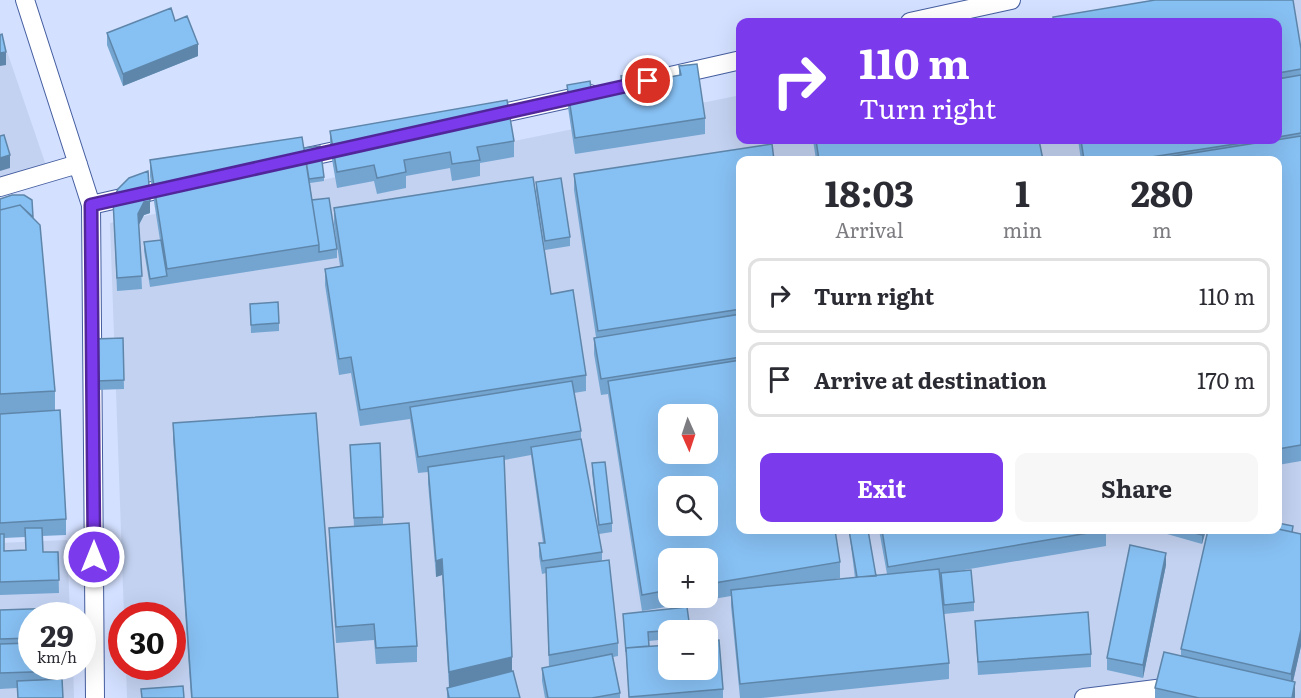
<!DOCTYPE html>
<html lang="en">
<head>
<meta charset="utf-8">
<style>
  :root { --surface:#fff; --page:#f7f7f7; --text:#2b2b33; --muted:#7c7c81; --line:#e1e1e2; --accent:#7c3aed }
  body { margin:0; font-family:Literata,serif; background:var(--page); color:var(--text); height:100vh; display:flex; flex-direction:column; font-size:22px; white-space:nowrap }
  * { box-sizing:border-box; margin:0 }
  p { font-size:20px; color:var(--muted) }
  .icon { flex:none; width:33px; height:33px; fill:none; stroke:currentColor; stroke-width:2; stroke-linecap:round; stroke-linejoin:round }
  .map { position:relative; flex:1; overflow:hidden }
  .panel { position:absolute; left:736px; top:156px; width:546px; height:378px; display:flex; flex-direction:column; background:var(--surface); border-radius:12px; box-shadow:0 6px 24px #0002 }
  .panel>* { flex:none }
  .hud { position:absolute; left:736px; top:18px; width:546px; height:126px; border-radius:12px; box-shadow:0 6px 24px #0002; background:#7c3aed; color:#fff; overflow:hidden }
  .needle { width:39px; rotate:177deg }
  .tools { position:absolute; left:658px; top:404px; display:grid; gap:12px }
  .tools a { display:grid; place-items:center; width:60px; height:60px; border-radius:12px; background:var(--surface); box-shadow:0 6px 24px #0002; font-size:30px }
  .speed { position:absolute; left:18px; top:602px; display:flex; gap:12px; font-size:30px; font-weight:700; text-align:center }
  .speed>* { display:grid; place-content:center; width:78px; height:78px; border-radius:50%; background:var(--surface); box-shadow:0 6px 24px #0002; line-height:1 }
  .speed small { font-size:15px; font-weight:400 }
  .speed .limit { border:9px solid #d22; background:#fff; color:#111 }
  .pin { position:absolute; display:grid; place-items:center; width:51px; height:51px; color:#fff; margin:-26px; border:3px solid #fff; border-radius:50%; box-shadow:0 2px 6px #0007 }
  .me { position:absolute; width:66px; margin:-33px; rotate:0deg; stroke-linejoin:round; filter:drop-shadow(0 0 4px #0008) }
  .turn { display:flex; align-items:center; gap:21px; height:126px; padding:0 24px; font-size:27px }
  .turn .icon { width:78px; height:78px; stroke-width:2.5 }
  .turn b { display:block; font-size:42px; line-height:51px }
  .eta { display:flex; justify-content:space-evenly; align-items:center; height:102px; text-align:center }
  .eta b { font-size:36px; font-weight:700; line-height:42px }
  .action { display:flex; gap:12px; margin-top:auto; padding:12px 24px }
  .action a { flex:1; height:69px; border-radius:12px; background:var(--accent); color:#fff; font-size:24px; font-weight:700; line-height:69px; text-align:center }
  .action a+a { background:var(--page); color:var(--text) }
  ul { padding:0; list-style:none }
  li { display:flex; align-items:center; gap:18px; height:75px; margin:0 12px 9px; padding:0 12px; border:3px solid var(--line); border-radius:12px }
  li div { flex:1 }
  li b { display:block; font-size:22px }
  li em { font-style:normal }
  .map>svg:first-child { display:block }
  .built { fill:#c3d2f1; fill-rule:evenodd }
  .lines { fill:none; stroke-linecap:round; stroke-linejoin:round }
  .street-casing { stroke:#455ea0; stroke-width:20 }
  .street { stroke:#fff; stroke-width:18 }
  .wall { fill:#74a5d1; fill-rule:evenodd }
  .shaded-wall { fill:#5e86aa }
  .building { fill:#87c0f3; stroke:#5e86aa; stroke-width:1.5; fill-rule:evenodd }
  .route-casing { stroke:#51269a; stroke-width:15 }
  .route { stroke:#7c3aed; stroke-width:10 }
</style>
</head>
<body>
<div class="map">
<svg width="1301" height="698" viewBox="0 0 1301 698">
  <rect width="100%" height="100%" fill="#d3e0ff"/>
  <path class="built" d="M1213 0H1301V698H127L126 666H172V615H124L110 223 741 95V140H1278V22ZM741 160H1278V530H741ZM669 414H708V453H669ZM669 486H708V525H669ZM669 558H708V597H669ZM669 630H708V669H669Z
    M0 31 51 180 0 195Z
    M67 540 70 615H32V666H73L74 698H0V543Z"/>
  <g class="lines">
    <g class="street-casing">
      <path id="street" d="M25 0 91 205 95 698
        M910 22 1011 0
        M635 84 741 60
        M485 117 590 94
        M298 159 353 147
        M0 187 78 164
        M91 205 174 186
        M1084 698 1180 686"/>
    </g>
    <use href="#street" class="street"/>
  </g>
  <path class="wall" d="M1155 0H1293L1301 49V461L1278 465V160H1081L1078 140H1278V22H1053V17Z
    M175 21 198 56 123 86 107 45V33Z
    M679 66 705 118V134L575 154 567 101V85L591 89 621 85V76L647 81 679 75Z
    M330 131 514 141V157L480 163V176L452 181 450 168 406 176V188L377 194 374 181 337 188 330 148Z
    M813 140H1039L1043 160H816Z
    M304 148 324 177V181L310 183 312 200 337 249V258L150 287 144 251V242L160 240 150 176V160Z
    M741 160V530L840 562V578L830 580 855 578 849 530H868L876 576 887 574 879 530H1106V546L952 572 974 602V611L944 614 941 574H940L949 663V679L761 698H740L731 606V596L642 611 608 394 601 395 594 354V338L596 337 574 190V174ZM669 558H708V597H669Z
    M536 182 570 237V246L545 250 536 191Z
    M0 199 33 217 55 391V411L66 519V535L42 536 43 552H58L59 593 0 595ZM25 537 26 550 4 551V538Z
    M113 200 150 213 144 215 139 225 142 289 117 291Z
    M334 208 551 294 586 375V391L574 393 581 431V439L602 552V561L618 643V656L613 657 620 693V698H545L542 681V668L549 667 546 573 542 574 539 556V543H543L531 455 504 460 512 671 520 698H447V688H449L442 575 436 577 428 483V472L418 473 410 419 360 426 351 373 339 375 325 285V269L340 266 334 224Z
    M250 304 279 323V331L251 333Z
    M123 338 124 389 96 390 94 339Z
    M173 423 338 698H191L173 439Z
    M350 445 383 517V524L417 646V662L376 664 374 640 336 643 329 544V528L354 527Z
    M592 463 612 523V532L599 534 592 472Z
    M1153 530H1206L1202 544Z
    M1293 532 1301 534V646L1293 682 1295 695V698H1155V688L1181 656V649Z
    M1166 565 1143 678 1107 670V658Z
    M687 607 690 630H669V639L649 641V646L723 689V698H629L623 614Z
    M0 610 32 615V666H62L63 698 17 688 0 689Z
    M975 621 1091 654V667L978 675Z"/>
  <path class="shaded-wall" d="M198 44V56L123 86V74Z
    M6 52V65L0 66V53Z
    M10 155V168L0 171V158Z
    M150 201V213L144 215 138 226V214L144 202Z
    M1204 530H1206L1202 544V535Z
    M1166 553V565L1143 678V665Z
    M442 559V575L436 577V561Z
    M1301 630V646L1291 690V674Z
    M512 657V673L449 688V672Z
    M1295 682V698H1292Z"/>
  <path class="building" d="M1155 0H1293L1301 49V69L1278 73V22H1054L1053 17Z
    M171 8 175 21 187 16 198 44 123 74 107 33Z
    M1002 19 1003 22H982Z
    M2 34 6 52 0 53V35Z
    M697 64 705 118 575 138 567 85 590 81 591 89 622 84 621 76 646 72 647 81 681 75 679 66Z
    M1301 75V133L1278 137V79Z
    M507 100 514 141 477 147 480 160 452 164 450 152 404 160 406 172 377 178 374 165 337 172 330 131Z
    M4 135 10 155 0 158V136Z
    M1301 136V445L1278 449V160H1149Z
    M302 137 319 245 167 269 150 160Z
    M816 140H1039L1043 160H819Z
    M1081 140H1261L1132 160H1084Z
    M772 144 774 160H741V309L598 331 574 174Z
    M320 146 324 177 309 179 304 148Z
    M148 171 150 201 144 202 138 214 142 276 117 278 113 200 118 189 129 178Z
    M533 177 551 294 573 290 586 375 360 410 351 357 339 359 325 269 343 266 334 208Z
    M561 178 570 237 545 241 536 182Z
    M12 195H24L32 200 33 217 20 205 0 210V199Z
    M329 198 337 249 319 252V245L312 200Z
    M20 205 40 225 55 391 0 394V210Z
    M161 240 167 276 150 279 144 242Z
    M278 302 279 323 251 325 250 304Z
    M741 314V357L601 379 594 338Z
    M123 338 124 380 96 381 94 339Z
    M741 360V530H835L840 562 708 584V558H669V590L642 595 608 381ZM669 414H708V453H669ZM669 486H708V525H669Z
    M572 381 581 431 418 457 410 407Z
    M60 410 66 519 0 523V414Z
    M316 413 338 698H192L173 423Z
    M581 439 602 552 542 561 539 543H545L531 447Z
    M380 443 383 517 354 518 350 445Z
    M504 456 512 657 449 672 442 559 436 561 428 467Z
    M605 462 612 523 599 525 592 463Z
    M409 523 417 646 376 648 374 624 336 627 329 528Z
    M1278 523 1293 526 1292 532 1278 529Z
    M25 528H42L43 552H58L59 580 0 582V534H4V551L26 550Z
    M1278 529 1301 534V630L1291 674 1181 649 1208 530Z
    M849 530H868L876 576 857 577Z
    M882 530H1106L888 567Z
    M1184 530H1204L1202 535Z
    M1130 545 1166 553 1143 665 1107 658Z
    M609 560 618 643 549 655 546 568Z
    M939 569 949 663 740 684 731 590Z
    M971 570 974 602 944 605 941 573Z
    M687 607 690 629 648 632 649 646 626 648V652L623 614Z
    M60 608V615H32V638L0 639V610Z
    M1088 612 1091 654 978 662 975 621Z
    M719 640 723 689 629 697 626 648 669 645V669H708V641Z
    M32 643V666H62V671L0 673V644Z
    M1164 652 1295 682 1292 698H1199L1155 688Z
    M612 654 620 693 592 698H548L542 668Z
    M513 671 520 698H449L447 688Z
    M62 679 63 698H18L17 681Z
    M183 686 184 698H142L141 689Z"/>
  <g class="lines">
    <g class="route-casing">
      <path id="route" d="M94 557 91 205 648 81"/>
    </g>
    <use href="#route" class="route"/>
  </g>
</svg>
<div class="tools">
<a><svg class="needle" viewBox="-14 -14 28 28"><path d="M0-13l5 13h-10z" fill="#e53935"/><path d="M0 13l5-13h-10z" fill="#7c7c81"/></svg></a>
<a><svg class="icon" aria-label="search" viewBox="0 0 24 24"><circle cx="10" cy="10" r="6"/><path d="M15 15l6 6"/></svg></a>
<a>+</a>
<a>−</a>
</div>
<div class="speed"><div>29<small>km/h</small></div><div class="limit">30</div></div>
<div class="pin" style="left:648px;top:81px;background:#d93025"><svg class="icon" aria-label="arrive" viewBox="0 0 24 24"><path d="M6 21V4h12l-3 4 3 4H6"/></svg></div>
<svg class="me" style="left:94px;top:557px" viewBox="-20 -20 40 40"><circle r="17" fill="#7c3aed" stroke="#fff" stroke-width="3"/><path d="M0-11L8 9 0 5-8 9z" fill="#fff"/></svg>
<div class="hud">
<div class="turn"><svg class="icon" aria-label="right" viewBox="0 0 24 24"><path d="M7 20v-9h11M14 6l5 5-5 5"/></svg><div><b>110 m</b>Turn right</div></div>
</div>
<section class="panel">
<div class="eta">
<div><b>18:03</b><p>Arrival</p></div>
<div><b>1</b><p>min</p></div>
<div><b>280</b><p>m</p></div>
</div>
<ul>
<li><svg class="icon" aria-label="right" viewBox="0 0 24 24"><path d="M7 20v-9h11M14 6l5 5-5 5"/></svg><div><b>Turn right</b></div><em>110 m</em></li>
<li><svg class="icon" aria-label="arrive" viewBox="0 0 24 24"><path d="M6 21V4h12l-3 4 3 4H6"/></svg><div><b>Arrive at destination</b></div><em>170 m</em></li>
</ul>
<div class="action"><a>Exit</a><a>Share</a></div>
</section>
</div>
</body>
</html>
